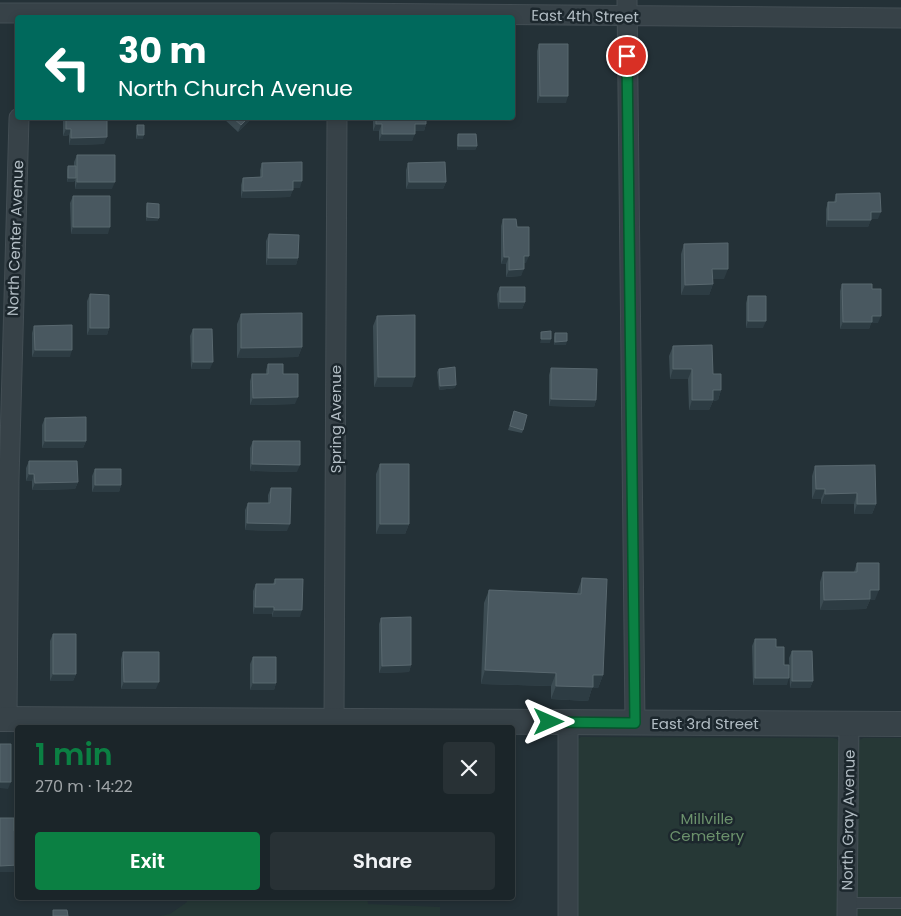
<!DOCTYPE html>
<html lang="en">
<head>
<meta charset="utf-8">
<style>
  :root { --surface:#1b2529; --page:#283135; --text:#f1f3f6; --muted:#a0a5a8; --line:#394246; --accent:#0b8043 }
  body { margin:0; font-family:Poppins,sans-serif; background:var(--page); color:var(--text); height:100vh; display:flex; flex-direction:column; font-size:19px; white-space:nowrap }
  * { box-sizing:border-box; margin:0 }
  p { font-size:16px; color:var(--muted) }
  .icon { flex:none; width:28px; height:28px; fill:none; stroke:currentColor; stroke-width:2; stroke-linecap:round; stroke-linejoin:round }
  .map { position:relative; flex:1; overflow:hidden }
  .drawer { position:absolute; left:15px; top:725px; width:500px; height:175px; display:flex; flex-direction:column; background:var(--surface); border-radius:5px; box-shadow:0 2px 8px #0003,0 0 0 1px var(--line) }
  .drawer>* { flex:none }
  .top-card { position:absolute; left:15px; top:15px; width:500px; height:105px; border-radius:5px; box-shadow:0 2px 8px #0003,0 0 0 1px var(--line); background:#00695c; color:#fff; overflow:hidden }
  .pin { position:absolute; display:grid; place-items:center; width:42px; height:42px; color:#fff; margin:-21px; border:2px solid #fff; border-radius:50%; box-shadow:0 1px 5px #0007 }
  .me { position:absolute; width:55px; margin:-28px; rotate:90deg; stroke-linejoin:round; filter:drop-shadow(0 0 4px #0008) }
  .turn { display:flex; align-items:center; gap:18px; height:105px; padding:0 20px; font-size:22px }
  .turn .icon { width:65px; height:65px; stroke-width:2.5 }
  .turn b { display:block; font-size:35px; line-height:42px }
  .round { display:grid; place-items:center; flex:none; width:52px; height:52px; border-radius:5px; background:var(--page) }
  .summary { display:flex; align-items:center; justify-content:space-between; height:85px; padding:0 20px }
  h1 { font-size:30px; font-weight:600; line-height:38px; color:var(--accent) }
  .cta { display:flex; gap:10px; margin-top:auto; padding:10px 20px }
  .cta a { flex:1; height:58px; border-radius:5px; background:var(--accent); color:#fff; font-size:20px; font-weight:600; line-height:58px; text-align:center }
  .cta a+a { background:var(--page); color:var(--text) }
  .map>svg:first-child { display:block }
  .green { fill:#263836 }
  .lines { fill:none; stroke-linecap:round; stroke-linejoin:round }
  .service-casing { stroke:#434e54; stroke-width:12 }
  .minor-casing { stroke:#434e54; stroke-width:21 }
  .tertiary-casing { stroke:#434e54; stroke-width:26 }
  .service { stroke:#374248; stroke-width:10 }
  .minor { stroke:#374248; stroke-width:19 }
  .tertiary { stroke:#374248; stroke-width:24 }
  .wall { fill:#3c4c53 }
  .shaded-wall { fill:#2d3c43 }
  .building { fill:#495860; stroke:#59686f }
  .route-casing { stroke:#07532c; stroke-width:12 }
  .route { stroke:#0b8043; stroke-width:9 }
  .labels { text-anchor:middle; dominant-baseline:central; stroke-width:5; stroke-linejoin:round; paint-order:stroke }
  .street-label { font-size:15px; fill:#b2bdc4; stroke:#1c272d }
  .park-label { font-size:15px; fill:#6c926c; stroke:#1c272d }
</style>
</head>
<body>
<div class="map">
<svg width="901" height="916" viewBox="0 0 901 916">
  <rect width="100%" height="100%" fill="#243137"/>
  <path class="green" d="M581 737 833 738 837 739 839 742V916H576L577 740Z
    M863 738H901V916H856L858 741Z
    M187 898H367L368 904 440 907V916H160L170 914 187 902Z"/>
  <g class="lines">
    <g class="service-casing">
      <path id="service" d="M847 903H901"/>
    </g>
    <g class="minor-casing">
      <path id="minor" d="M627 0 635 723
        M0 13H337L901 18
        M7 719 9 480 19 118
        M334 720 337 118
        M568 916V723
        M847 916 849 724"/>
    </g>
    <g class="tertiary-casing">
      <path id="tertiary" d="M0 719 901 724"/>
    </g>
    <use href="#service" class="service"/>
    <use href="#minor" class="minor"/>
    <use href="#tertiary" class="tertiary"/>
  </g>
  <path class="wall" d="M539 44 566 103H537V51Z
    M225 118H252L238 132 224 119Z
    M373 118H426V124L424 131H415L412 141H379V131H373Z
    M63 119V118H107L104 144 69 145V135L63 136Z
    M137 125 143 139H136V128Z
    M458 134 477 146 475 150H457V138Z
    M77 155 112 189H75V181L67 182V170L68 166H74V162Z
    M262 163 300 188H293L290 197 241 198V185L243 178 260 177V170Z
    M408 163 446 182 443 189H406V170Z
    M836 194 878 219H871L868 227H826V209L828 202H834Z
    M73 196 108 234H71L70 203Z
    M147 203 159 218 157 221H146V207Z
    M503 219 517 227 526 263H524L521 276 506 277V264H501V226Z
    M269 234 298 258 296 265H266V241Z
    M684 244 724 279H713V284L709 295H681V254Z
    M842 284 872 289 878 323H871L869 329H840V291Z
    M500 287 525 302 522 309H498L497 294Z
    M90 294 109 328 107 335H87V301Z
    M748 296 763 328H746V303Z
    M241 314 302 347 298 357 237 358V324Z
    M377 316 412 387H374L373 326Z
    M34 326 70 357H32V333Z
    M193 329 210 369H191L190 336Z
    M555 333 566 345H554V337Z
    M673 346 713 374 721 390 718 400 713 401 709 410H689L688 379H670L669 356Z
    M268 364 283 374 295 404 250 405V381L252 374H266V370Z
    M551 368 596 400 594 407 549 406V375Z
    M439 369 455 388 439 390 437 372Z
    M514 411 523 430 522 433 508 430Z
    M45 418 86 441 83 448H42V425Z
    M253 441 297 472 250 471V448Z
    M29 461 78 482 75 489 32 490V481H26V468Z
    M380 464 409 524 405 534H376V474Z
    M815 466 876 504 872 514H854V504H821V499H812V476Z
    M95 469 121 485 119 492H92V476Z
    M271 488 287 531 245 530V510L248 503H268V495Z
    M857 563 875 600H870L866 609 820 610V582L823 572H854Z
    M582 578 603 675 598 688H592L588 701 551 699V686L481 684 484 603 489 590 577 593Z
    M275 579 300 617H272V614H253V591L256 584H273Z
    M381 618 411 665 409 672 379 673V624Z
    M53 634 76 674 73 681H50V641Z
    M755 639 776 647 784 665 787 685H753L752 646Z
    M792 651 813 681 810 688H790L789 658Z
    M123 652 156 689H121V659Z
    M253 657 276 683 274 690H250V664Z"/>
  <path class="shaded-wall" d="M540 96H568L566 103H537Z
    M248 118H252L238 132 241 125Z
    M376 124H382L379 131H373Z
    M415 124H426L424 131H412Z
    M66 129H71L69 135 63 136Z
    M382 134H415L412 141H379Z
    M138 135H144L143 139H136Z
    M107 137 104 144 69 145 71 138Z
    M458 146H477L475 150H457Z
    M68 178H76L74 182H67Z
    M293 181H302L300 188H290Z
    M77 182H115L112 189H75Z
    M409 182H446L443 189H406Z
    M293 190 290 197 241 198 243 191Z
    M871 212H881L878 219H868Z
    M147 217 159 218 157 221H146Z
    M828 220H871L868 227H826Z
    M73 227H110L108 234H71Z
    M524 256H529L526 263H521Z
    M504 257H509L506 264H501Z
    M268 258H298L296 265H266Z
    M524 269 521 276 506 277 509 270Z
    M712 269H728L724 279H709Z
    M713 284 709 295H681L685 285Z
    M500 302H525L522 309H498Z
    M872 316H881L878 323H871L869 329H840L843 322Z
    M748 321H766L763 328H746Z
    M90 328H109L107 335H87Z
    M541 339H551L550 343H540Z
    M567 341 566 345H554L555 342Z
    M302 347 298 357 237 358 241 348Z
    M35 350H72L70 357H32Z
    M193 362H213L210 369H191Z
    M673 369H692L688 379H670Z
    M378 377H415L412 387H374Z
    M456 385 455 388 439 390 440 386Z
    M713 390H721L718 400 713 401 709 410H689L692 400Z
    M298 397 295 404 250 405 253 398Z
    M551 399 596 400 594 407 549 406Z
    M45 441H86L83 448H42Z
    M252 464 300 465 297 472 250 471Z
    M29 474H34L32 481H26Z
    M78 482 75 489 32 490 35 483Z
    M95 485H121L119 492H92Z
    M816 489H825L821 499H812Z
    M857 493 854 504H821L825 494Z
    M857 504H876L872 514H854Z
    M247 523 290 524 287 531 245 530Z
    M380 524H409L405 534H376Z
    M870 590H879L875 600H870L866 609 820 610 824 600Z
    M255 607H274L272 614H253Z
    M274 610H302L300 617H272Z
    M411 665 409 672 379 673 382 666Z
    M485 670 556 673 551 686 481 684Z
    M53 674H76L73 681H50Z
    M593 675H603L598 688H592L588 701 551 699 556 686Z
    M755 678H789L787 685H753Z
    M792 681H813L810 688H790Z
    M124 682H159L156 689H121Z
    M253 683H276L274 690H250Z
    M0 782H11L8 789 0 788Z
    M18 865V872H0V866Z"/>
  <path class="building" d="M539 44H568V96H540Z
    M66 118H107V137L71 138V129H66Z
    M233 118H248L241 125Z
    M376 118H426V124H415V134H382V124H376Z
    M137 125H144V135H138Z
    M458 134H476L477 146H458Z
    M77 155H115V182H77Z
    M302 162V181H293V190L243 191V178L262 177V163Z
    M445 162 446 182H409L408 163Z
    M68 166H76V178H68Z
    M880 193 881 212H871V220H828V202H836V194Z
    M73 196H110V227H73Z
    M147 203 159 204V218L147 217Z
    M503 219H516L517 227H529V256H524V269L509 270V257H504Z
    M269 234 299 235 298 258H268Z
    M728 243V269H712L713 284 685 285 684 244Z
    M842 284H872V289H881V316H872V322H843Z
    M500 287H525V302H500Z
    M90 294 109 295V328H90Z
    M748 296H766V321H748Z
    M302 313V347L241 348V314Z
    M415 315V377H378L377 316Z
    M72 325V350H35L34 326Z
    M193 329H212L213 362H193Z
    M551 331V339H541V332Z
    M555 333H567V341L555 342Z
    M712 345 713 374H721V390H713V400H692V369H673V346Z
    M268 364H283V374H298V397L253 398 252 374H268Z
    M455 367 456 385 440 386 439 369Z
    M551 368 597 369 596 400 551 399Z
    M514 411 527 415 523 430 510 426Z
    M86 417V441H45V418Z
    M253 441H300V465L252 464Z
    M29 461H77L78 482 35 483 34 474H29Z
    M380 464H409V524H380Z
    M875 465 876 504H857V493L825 494V489H816L815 466Z
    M95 469H121V485H95Z
    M271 488H291L290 524 247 523 248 503H270Z
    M857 563H879V590H870V599L824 600 823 572H857Z
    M582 578 607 579 603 675H593V687L556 686V673L485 670 489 590 581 594Z
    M275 579H303L302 610H274V607H255L256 584H275Z
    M411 617V665L382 666 381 618Z
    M53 634H76V674H53Z
    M755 639H776V647H784V665H789V678H755Z
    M792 651H812L813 681H792Z
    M123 652H159V682H124Z
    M253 657H276V683H253Z
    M0 744H11V782H0Z
    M0 818H14V831H18V865L0 866Z
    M53 910H67L68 916H53Z"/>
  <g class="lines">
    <g class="route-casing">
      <path id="route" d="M549 722 635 723 627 56"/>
    </g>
    <use href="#route" class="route"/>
  </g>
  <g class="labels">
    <g class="street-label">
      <text transform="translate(585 16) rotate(1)">East 4th Street</text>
      <text transform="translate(15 238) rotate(-88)">North Center Avenue</text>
      <text transform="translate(335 419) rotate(-90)">Spring Avenue</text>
      <text x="705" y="723">East 3rd Street</text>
      <text transform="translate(848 820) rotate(-89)">North Gray Avenue</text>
    </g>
    <g class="park-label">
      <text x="707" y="818">Millville<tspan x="707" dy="17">Cemetery</tspan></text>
    </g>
  </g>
</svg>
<div class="pin" style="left:627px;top:56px;background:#d93025"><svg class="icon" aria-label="arrive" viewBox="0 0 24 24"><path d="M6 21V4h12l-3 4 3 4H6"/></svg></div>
<svg class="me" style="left:549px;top:722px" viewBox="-20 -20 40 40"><path d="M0-17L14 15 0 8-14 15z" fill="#0b8043" stroke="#fff" stroke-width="4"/></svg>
<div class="top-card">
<div class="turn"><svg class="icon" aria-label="left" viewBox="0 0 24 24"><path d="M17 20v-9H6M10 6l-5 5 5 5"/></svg><div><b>30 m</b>North Church Avenue</div></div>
</div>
<section class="drawer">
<div class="summary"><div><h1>1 min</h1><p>270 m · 14:22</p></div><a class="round"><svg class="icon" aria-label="close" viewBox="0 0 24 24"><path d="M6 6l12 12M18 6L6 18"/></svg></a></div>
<div class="cta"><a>Exit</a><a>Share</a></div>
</section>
</div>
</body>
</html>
